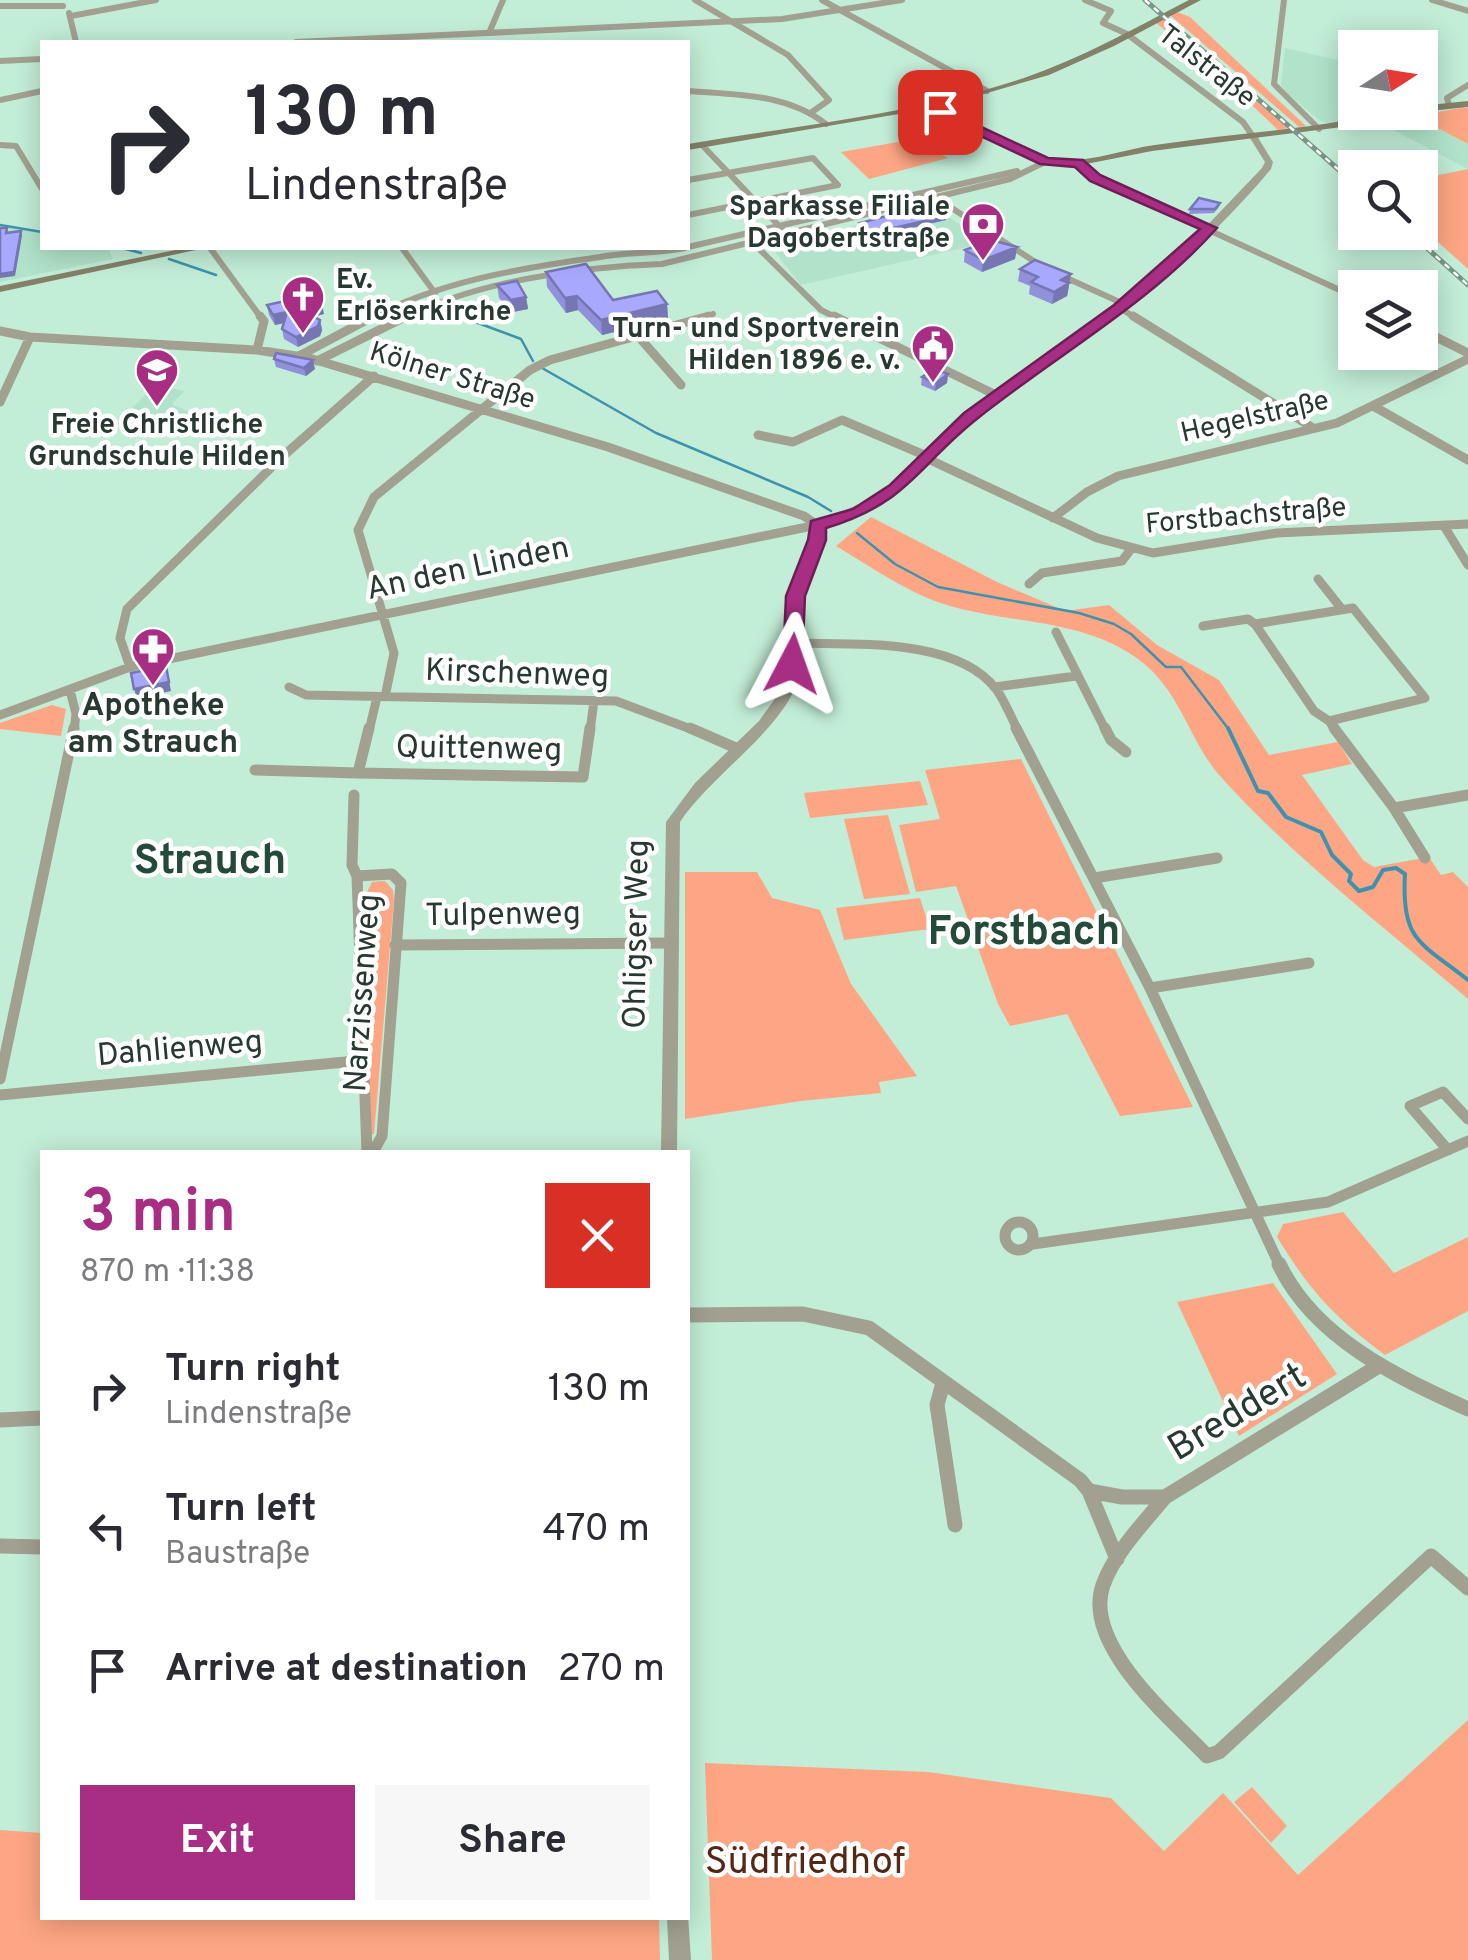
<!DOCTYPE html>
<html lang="en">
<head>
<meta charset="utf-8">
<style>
  :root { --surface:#fff; --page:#f7f7f7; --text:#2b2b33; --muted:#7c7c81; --accent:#a82e83 }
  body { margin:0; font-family:Overpass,sans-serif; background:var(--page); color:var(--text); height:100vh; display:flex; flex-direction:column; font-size:38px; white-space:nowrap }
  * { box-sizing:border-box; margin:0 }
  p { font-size:32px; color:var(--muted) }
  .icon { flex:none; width:55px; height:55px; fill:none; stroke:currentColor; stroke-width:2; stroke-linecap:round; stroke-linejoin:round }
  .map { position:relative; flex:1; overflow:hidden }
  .side { position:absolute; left:40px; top:1150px; width:650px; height:770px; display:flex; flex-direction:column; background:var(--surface); border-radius:0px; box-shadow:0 5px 25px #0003 }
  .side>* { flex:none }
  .hud { position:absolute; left:40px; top:40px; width:650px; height:210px; border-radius:0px; box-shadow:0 5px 25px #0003; background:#fff; color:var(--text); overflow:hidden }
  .needle { width:65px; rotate:78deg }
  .fabs { position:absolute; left:1338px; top:30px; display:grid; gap:20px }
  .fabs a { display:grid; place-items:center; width:100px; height:100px; border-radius:0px; background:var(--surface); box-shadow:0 5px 25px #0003; font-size:50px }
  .pin { position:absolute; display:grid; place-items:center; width:85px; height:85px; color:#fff; margin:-42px; border-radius:20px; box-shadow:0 5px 15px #0006 }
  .me { position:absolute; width:110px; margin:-55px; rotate:4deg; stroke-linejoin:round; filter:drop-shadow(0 0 8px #0008) }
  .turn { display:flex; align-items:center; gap:35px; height:210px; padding:0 40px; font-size:45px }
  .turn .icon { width:130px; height:130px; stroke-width:2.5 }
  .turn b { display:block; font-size:70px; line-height:85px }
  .round { display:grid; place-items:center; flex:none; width:105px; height:105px; border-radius:0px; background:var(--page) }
  .summary { display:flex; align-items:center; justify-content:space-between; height:170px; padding:0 40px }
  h1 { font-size:60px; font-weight:700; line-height:75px; color:var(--accent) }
  .primary-button { display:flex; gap:20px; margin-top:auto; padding:20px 40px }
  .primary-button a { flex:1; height:115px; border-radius:0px; background:var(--accent); color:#fff; font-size:40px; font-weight:700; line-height:115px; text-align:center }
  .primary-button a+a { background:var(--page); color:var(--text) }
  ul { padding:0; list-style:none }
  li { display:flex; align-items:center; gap:30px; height:140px; padding:0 40px }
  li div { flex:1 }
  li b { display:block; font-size:38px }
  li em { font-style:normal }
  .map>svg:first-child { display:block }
  .built { fill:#b1e3ca }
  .green { fill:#fea683 }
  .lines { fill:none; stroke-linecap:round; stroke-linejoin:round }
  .stream-far1 { stroke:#3d93af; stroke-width:2.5 }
  .stream { stroke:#3d93af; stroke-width:4 }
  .minor-far3 { stroke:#a2a090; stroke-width:6 }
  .minor-far2 { stroke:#a2a090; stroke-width:9 }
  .minor-far1 { stroke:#a2a090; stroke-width:11 }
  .minor { stroke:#a2a090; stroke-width:15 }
  .tertiary { fill:#a2a090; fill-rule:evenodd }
  .secondary { fill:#848169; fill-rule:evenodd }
  .rail-casing { stroke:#789788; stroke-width:5 }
  .rail { stroke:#fff; stroke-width:2.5; stroke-dasharray:6; stroke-linecap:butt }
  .wall { fill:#9091da }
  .shaded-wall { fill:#7676b2 }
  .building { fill:#a8a9fe; stroke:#7676b2; stroke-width:2.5 }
  .route { fill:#a82e83; stroke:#6d1e55; stroke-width:2.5 }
  .labels { text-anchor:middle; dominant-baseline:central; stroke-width:9; stroke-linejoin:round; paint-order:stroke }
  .far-street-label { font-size:28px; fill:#283931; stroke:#fff }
  .far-poi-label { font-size:28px; font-weight:bold; fill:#283931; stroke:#fff; text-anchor:end }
  .street-label { font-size:32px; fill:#283931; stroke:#fff }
  .poi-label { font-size:32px; font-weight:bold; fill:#283931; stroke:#fff }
  .near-street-label { font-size:38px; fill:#283931; stroke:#fff }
  .near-park-label { font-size:38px; fill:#542815; stroke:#fff }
  .district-label { font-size:42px; font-weight:bold; fill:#244a39; stroke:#fff }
</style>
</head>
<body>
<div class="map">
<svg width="1468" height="1960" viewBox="0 0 1468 1960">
  <rect width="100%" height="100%" fill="#c2edd7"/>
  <path class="built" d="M1285 48 1355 64V112L1367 117 1334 124 1320 121 1287 93 1281 85Z
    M1415 116 1468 144V169L1380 123Z
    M933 208 989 242 801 285 770 246Z
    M0 226 42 233V248H108L113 259 0 282Z
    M161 386 184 391 172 404 192 413 190 422 168 434 116 424 153 387Z"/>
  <path class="green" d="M1177 12 1190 17 1306 126 1299 127 1170 15Z
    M1164 18 1289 128 1278 130 1222 77 1155 22Z
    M1468 108V144L1415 116 1461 108Z
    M915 139 948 158 869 179 841 152Z
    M1468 169V269L1420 226V179Z
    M871 517 997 582 1065 611 1109 605 1157 645 1219 680 1269 755 1338 742 1352 764 1302 775 1363 860 1374 867 1429 857 1441 875 1453 872 1468 887V999C1384 927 1294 858 1220 776 1189 741 1180 689 1138 659 1083 619 1013 624 950 606 909 594 873 568 836 546Z
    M52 705 66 709 61 736 0 729V723Z
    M1021 759 1193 1107 1120 1116 1067 1014 1010 1026 998 1004 956 886 916 892 899 825 940 819 925 770Z
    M920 781 928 805 810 818 804 793Z
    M888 815 910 894 864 899 844 819Z
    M685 872H757L772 898 820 910 851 984 917 1076 879 1082 881 1093 801 1101 685 1119Z
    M385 881 393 890 394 900 374 1134H371L366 894 372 882Z
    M920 898 930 929 844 940 836 908Z
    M1343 1212 1394 1273 1468 1237V1311L1385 1355C1334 1317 1310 1291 1277 1237L1283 1224Z
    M1273 1283 1337 1374 1239 1436 1177 1302Z
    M1468 1720V1960H712L705 1763 928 1772 1111 1798 1164 1851 1223 1793 1298 1875Z
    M1252 1787 1287 1826 1271 1843 1234 1802Z
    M0 1830 42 1833V1918H659L660 1960H0Z"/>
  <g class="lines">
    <path class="stream-far1" d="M0 225 42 232
      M122 248 141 253
      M169 259 216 275
      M447 305 467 319 521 339 533 361
      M542 368 656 433 808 497 831 511
      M857 533 895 564 938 587 1079 613 1114 624 1131 634 1166 667H1181L1230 731"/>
    <path class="stream" d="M1228 728 1258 791 1268 793 1286 817 1321 832 1332 855 1351 874 1349 881 1359 891 1373 887 1383 870 1396 868 1405 874C1401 941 1420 942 1468 980"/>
    <path class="minor-far3" d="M695 0 788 55 829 100 812 112
      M822 0 987 91
      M1085 0 1111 11 1103 23 1127 34 1243 122 1254 138
      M1284 0 1274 84 1319 129
      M1432 0 1468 11
      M0 6H63
      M69 13 76 42
      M71 16 156 0
      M489 33 503 0
      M296 42 782 19 902 0
      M0 61 42 59
      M688 91C736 95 786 93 826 124
      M0 100 42 91
      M1449 105 1447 98 1468 85
      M0 145 16 146 42 189
      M702 145 782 229
      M1078 163 1095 178 1355 297
      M688 180 813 158 838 185 688 215
      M933 196 1043 267
      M749 239 821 310 839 319
      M688 247 1017 171
      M210 248 262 319
      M402 248 435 293
      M1060 275 1124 304
      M1120 308 1137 319
      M369 319C439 281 522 268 600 257 629 252 656 254 685 248
      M402 319C477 281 579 267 662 264L1010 179 1045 162
      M704 319 713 314"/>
    <path class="minor-far2" d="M834 316 996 395
      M1133 316 1313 428
      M1420 329 1468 353
      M0 331 30 337 257 350 309 358 608 447 804 516 817 525
      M639 337 681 385
      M257 350 264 321 260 316
      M299 356 374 316
      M317 361 407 316
      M0 402 30 337
      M1375 407 1468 460
      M758 435 793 442 842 420 929 457
      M928 459 1097 538 1153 553 1277 533 1468 524
      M1053 518 1087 492 1118 476 1337 423 1468 359
      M1444 526 1468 565
      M1318 579 1341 608
      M1029 584 1042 573 1122 561 1131 549
      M1353 608 1425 698 1329 721 1314 711 1255 624Z
      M1203 626 1248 619 1255 624
      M1056 632 1106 731
      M795 643C853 645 956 637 996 689 1005 701 1011 717 1018 731
      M130 667 120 638 127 609 282 457 374 376
      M289 687 306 695 616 701 696 731
      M995 687 1076 676
      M70 690 76 714 74 731
      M385 697 394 653 358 530 374 497 530 370 550 360 709 316
      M0 715 130 667 817 525
      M1329 721 1336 731
      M369 731 377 697
      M590 731 594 701"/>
    <path class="minor-far1" d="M369 728 358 773 583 777 590 728
      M690 728 736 748
      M1016 728 1150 988 1280 1266
      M1105 728 1111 740 1126 752
      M1334 728 1394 808 1468 795
      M255 770 358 773
      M354 795 352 865 357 876 367 1152
      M1394 808 1425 858
      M357 876 392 874 401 883 382 1136 373 1152
      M1094 878 1217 858
      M395 945 671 943
      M1150 988 1309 963
      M0 1079 74 728
      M0 1095 366 1060
      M1448 1150 1410 1106 1443 1092 1468 1119
      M1005 1236a14 14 0 1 1 28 0a14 14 0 1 1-28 0Z
      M1033 1244 1328 1202 1468 1141"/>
    <path class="minor" d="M1279 1264C1314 1338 1397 1377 1468 1409
      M688 1315 803 1314 869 1328 1080 1480 1089 1491 1122 1497H1165L1377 1367
      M943 1383 937 1405 955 1525
      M0 1420 42 1418
      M1089 1491 1117 1559
      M1165 1497C1143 1524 1115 1552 1103 1585 1082 1645 1171 1718 1207 1756L1219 1752 1431 1556 1468 1588
      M0 1546 42 1547"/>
    <path class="tertiary" d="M1254 135 1257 136 1273 162 1271 169C1224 225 1169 276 1111 320 1074 348 1034 369 998 398 935 450 906 500 823 527 822 551 807 570 802 593 796 622 805 651 798 679 785 728 710 776 680 822L677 1152H661L666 822 695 783 759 721 782 689 787 667 789 597 809 543 811 525 866 501 888 486 989 395 1127 298 1198 235 1262 168 1265 162 1250 138Z
      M688 1915 691 1960H669L667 1918H688Z"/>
    <path class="secondary" d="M1189 0H1201L1114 46 1049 75 939 107 1048 159C1085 165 1119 150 1155 145 1206 137 1258 133 1310 126 1343 122 1376 112 1410 112L1342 127 1152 151 1071 167 1041 164 928 109 688 150V144C800 125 916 114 1024 78 1082 58 1135 28 1189 0Z
      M1468 101V107L1420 112V106Z
      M185 248H205L0 292V286Z"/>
    <g class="rail-casing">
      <path id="rail" d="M1145 0 1355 184
        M1409 232 1468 285"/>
    </g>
    <use href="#rail" class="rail"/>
  </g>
  <path class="wall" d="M1220 203 1219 207 1214 213 1189 214 1190 209Z
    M946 220 871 237 860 227V223Z
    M1017 247 1015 259 982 272 964 262 965 250Z
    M1020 269 1069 287 1067 296 1052 304 1029 294 1030 286 1018 281Z
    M546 272 613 300 667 304 668 319 602 335 578 310 566 313 547 287Z
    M497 285 526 297 528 309 513 312 499 298Z
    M267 305 324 314 313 317 320 320 322 330 320 336 298 347 284 339 282 329 283 323 275 325 269 315Z
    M274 359 315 369 306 376 276 367Z
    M948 374 947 383 935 391 921 385 922 377Z"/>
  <path class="shaded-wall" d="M946 216V220L871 237 872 233Z
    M21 231 22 236 15 276 0 278V274Z
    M1017 247 1015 259 982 272 983 260Z
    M1071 274 1067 296 1052 304 1054 292 1061 280Z
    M577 296 578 310 566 313 565 298Z
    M526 297 528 309 513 312 511 300Z
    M322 304 324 314 302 319 300 309Z
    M667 304 668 319 602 335 601 320Z
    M287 312 289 322 275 325 273 315Z
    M320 320 322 330 320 336 298 347 296 337Z
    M313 360 315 369 306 376 304 368Z
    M948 374 947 383 935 391 936 383Z
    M166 666 171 691 137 698 134 689Z"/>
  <path class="building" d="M1199 198 1220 203 1215 209H1190Z
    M933 204 946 216 872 233 860 223Z
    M0 228H7L6 233 21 231 14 272 0 274Z
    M995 241 1017 247 983 260 965 250 978 245Z
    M1035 260 1071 274 1061 280 1069 283 1054 292 1031 282 1038 277 1020 269Z
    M586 264 613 300 657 291 667 304 601 320 577 296 565 298 546 272Z
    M517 281 526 297 511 300 497 285Z
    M316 294 322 304 300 309 320 320 318 326 296 337 282 329 287 312 273 315 267 305Z
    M276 353 313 360 304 368 274 359Z
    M934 369 948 374 936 383 922 377Z
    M166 666 169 682 134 689 131 673Z"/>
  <path class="route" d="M936 110H945L1048 158 1083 160 1100 175 1217 228C1149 304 1057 355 978 418 917 466 909 503 826 528V540L805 596 802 664 792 671 783 664 786 596 808 540 811 521 853 509 890 485 964 413 1114 305 1200 229 1090 181 1075 167 1040 164 936 115Z"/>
  <defs>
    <g id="bank-pin" transform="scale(2.25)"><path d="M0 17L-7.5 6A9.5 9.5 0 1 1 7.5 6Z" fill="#a82e83" stroke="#fff"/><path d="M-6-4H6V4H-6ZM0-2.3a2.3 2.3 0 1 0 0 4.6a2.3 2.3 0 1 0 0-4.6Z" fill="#fff"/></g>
    <g id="church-pin" transform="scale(2.25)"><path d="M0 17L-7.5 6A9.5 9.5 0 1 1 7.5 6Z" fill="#a82e83" stroke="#fff"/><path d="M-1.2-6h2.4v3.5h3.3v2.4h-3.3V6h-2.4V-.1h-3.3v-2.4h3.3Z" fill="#fff"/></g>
    <g id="civic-pin" transform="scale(2.25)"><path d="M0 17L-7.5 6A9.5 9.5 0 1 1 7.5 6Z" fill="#a82e83" stroke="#fff"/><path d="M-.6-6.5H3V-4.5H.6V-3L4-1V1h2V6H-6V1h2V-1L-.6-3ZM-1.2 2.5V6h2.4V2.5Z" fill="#fff"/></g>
    <g id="school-pin" transform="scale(2.25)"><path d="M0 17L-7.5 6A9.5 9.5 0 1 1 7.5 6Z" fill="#a82e83" stroke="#fff"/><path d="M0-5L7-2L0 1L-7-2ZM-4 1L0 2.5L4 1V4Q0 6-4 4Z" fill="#fff"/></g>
    <g id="pharmacy-pin" transform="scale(2.25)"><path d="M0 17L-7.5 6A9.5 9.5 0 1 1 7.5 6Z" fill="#a82e83" stroke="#fff"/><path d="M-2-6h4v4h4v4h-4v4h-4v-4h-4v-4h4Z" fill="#fff"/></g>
  </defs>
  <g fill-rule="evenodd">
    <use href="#bank-pin" x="983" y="224"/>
    <use href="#church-pin" x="303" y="297"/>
    <use href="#civic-pin" x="933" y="346"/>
    <use href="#school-pin" x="157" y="370"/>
    <use href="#pharmacy-pin" x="153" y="649"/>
  </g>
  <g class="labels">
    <g class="far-street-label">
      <text transform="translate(1206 67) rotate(38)">Talstraße</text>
      <text transform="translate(452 377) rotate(17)">Kölner Straße</text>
      <text transform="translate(1255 418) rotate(-13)">Hegelstraße</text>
      <text transform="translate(1246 517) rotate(-5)">Forstbachstraße</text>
    </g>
    <g class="far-poi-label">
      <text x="950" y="208">Sparkasse Filiale<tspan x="950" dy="32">Dagobertstraße</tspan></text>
      <text x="336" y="281" text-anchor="start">Ev.<tspan x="336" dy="32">Erlöserkirche</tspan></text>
      <text x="900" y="330">Turn- und Sportverein<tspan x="900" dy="32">Hilden 1896 e. v.</tspan></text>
      <text x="157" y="426" text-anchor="middle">Freie Christliche<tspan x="157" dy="32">Grundschule Hilden</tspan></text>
    </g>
    <g class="street-label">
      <text transform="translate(468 570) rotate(-12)">An den Linden</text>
      <text transform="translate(517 675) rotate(2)">Kirschenweg</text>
      <text transform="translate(479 750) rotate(1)">Quittenweg</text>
      <text transform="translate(503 916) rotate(-1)">Tulpenweg</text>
      <text transform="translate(638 934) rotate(-89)">Ohligser Weg</text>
      <text transform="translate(364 993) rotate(-86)">Narzissenweg</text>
      <text transform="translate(180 1050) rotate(-5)">Dahlienweg</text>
    </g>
    <g class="poi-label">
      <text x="153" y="707">Apotheke<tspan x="153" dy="37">am Strauch</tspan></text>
    </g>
    <g class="near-street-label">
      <text transform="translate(1238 1414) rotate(-31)">Breddert</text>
    </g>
    <g class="near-park-label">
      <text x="805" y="1863">Südfriedhof</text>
    </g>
    <g class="district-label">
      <text x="210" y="862">Strauch</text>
      <text x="1024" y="933">Forstbach</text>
    </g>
  </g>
</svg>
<div class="fabs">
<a><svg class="needle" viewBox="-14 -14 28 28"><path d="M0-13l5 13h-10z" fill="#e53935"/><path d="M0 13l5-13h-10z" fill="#7c7c81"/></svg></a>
<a><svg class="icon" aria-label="search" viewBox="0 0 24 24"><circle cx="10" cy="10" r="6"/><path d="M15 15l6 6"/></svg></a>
<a><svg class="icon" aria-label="layers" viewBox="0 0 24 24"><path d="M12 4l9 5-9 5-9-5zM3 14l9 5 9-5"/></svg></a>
</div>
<div class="pin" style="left:940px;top:112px;background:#d93025"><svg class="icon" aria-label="arrive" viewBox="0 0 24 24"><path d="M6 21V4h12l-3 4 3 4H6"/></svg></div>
<svg class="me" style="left:792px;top:664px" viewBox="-20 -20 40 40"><path d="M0-17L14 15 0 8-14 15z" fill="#a82e83" stroke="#fff" stroke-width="4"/></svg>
<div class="hud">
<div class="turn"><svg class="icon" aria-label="right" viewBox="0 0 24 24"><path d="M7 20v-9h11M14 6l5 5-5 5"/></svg><div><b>130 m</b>Lindenstraße</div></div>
</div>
<section class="side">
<div class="summary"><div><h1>3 min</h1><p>870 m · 11:38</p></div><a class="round" style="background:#d93025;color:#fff"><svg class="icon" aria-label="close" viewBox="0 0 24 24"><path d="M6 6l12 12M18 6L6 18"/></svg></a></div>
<ul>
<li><svg class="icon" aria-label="right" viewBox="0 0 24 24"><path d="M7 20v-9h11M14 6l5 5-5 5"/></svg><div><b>Turn right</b><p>Lindenstraße</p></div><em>130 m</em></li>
<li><svg class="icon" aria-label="left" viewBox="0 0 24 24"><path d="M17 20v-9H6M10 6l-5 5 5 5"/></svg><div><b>Turn left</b><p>Baustraße</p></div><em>470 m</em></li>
<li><svg class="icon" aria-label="arrive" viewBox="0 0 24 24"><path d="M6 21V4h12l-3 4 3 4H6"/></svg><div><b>Arrive at destination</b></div><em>270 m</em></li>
</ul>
<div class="primary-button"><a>Exit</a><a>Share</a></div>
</section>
</div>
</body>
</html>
